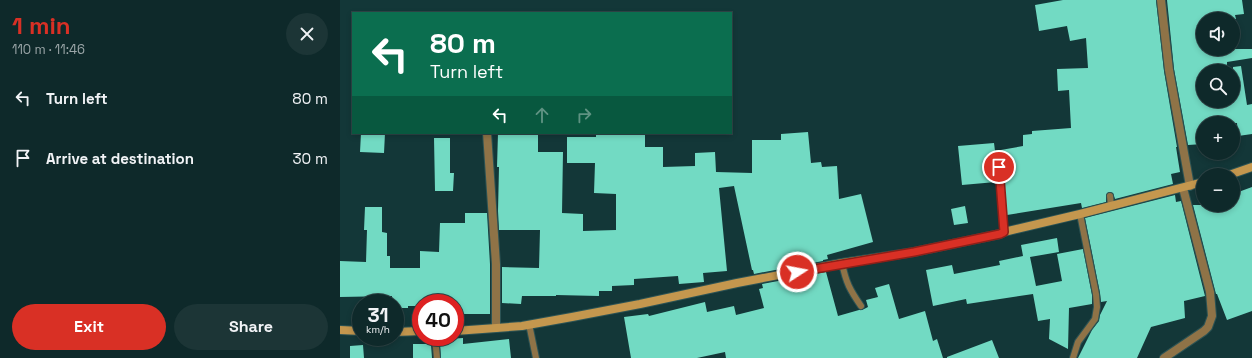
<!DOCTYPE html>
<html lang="en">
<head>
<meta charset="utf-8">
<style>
  :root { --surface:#0e292a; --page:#1c3536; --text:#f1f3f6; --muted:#9ba6a8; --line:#2e4547; --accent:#d93025 }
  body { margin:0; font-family:"Space Grotesk",sans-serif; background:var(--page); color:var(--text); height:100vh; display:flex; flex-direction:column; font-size:15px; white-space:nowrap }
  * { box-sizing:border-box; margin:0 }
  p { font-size:13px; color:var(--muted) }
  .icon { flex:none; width:22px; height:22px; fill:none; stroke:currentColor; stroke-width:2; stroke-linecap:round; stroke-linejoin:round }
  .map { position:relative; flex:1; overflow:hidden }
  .sheet { display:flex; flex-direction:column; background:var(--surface); width:340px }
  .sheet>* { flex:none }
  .guide { position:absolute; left:12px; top:12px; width:380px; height:122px; border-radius:0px; box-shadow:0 2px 6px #0003,0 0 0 1px var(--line); background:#0b6e4f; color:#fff; overflow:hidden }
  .buttons { position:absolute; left:856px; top:12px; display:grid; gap:8px }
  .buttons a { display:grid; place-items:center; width:44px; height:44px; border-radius:50%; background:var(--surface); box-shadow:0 2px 6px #0003,0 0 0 1px var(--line); font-size:20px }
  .speed { position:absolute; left:12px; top:294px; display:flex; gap:8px; font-size:20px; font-weight:700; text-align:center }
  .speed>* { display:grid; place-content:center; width:52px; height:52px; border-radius:50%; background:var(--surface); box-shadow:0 2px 6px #0003,0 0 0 1px var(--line); line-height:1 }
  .speed small { font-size:10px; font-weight:400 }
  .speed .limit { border:6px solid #d22; background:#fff; color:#111 }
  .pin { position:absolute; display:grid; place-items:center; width:34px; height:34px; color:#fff; margin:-17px; border:2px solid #fff; border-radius:50%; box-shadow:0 1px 4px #0007 }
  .me { position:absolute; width:44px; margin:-22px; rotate:79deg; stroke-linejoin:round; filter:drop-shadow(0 0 3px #0008) }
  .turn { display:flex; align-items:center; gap:14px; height:84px; padding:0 12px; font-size:18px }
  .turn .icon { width:52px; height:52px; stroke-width:2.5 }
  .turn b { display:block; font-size:28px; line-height:34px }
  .lanes { display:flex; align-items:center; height:38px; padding:0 12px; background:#0003; justify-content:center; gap:20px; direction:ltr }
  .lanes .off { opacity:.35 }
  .round { display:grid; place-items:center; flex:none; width:42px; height:42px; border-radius:21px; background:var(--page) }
  .summary { display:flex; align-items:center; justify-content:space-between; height:68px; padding:0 12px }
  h1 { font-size:24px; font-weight:800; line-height:30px; color:var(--accent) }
  .action { display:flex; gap:8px; margin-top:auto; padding:8px 12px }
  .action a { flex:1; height:46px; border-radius:24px; background:var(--accent); color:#fff; font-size:16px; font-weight:800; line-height:46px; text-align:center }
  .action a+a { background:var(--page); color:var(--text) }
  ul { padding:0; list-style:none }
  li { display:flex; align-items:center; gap:12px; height:60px; padding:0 12px }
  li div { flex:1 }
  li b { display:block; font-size:15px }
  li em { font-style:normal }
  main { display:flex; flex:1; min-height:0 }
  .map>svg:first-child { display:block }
  .building { fill:#72dac3 }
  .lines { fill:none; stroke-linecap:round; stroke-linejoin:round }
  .lane-casing { stroke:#2c5354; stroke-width:8 }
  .street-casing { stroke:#2c5354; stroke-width:10 }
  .secondary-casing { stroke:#2c5354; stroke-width:10 }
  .lane { stroke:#8f7347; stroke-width:6 }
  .street { stroke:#8f7347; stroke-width:8 }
  .secondary { stroke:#c4974e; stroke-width:8 }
  .route-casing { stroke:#8d1f18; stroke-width:10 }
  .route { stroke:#d93025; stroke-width:7 }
</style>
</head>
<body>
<main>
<section class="sheet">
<div class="summary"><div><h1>1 min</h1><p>110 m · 11:46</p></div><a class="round"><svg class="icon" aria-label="close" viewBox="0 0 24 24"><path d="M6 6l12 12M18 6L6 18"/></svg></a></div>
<ul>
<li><svg class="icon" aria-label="left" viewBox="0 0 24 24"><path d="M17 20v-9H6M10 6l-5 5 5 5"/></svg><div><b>Turn left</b></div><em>80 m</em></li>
<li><svg class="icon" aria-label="arrive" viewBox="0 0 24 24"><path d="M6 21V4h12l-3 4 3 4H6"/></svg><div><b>Arrive at destination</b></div><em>30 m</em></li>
</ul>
<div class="action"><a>Exit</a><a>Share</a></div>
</section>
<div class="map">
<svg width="912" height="358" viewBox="0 0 912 358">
  <rect width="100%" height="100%" fill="#133738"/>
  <path class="building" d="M723 0H816L824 71 837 147H836L840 172 831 174 833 184 775 199 773 193 769 192 766 195V202L742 208 741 203 667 215 662 164 658 163 655 165 656 182 622 185 618 146 654 143 655 151 683 146V135L692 134V131L731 128 729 90 718 91 717 69 748 68 746 38 730 41 727 26 699 31 695 5Z
    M827 0H902L904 14 895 15 896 19H863V49H912V58L887 62V67L863 71V101H893V67L901 66 907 105 912 104V134L898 136 897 123H863V144L848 145 834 69Z
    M468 132 471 163 481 162 482 167 497 166 499 199 521 194 533 242 487 255 488 259 483 260V261L414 274 413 270H412L394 186 379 188 387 271 363 273 364 282 339 284 338 276 294 279V285L272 286V291H259V296L216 295V296H182L181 304 162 303V267L199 268 200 230H159L158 211 159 167H157L158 133H198V152H223L222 213 243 214V231L276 230V194L254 193 255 163H227V137H256V133H305V147H323V167L355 166V153L375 152 376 172 412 173V140H441V134Z
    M21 133H45L44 153 20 152Z
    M94 138H110V173H114L113 191H95Z
    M912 187V311L887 320 877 294H876L853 205H893V194Z
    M835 195 836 202 841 201 865 296 844 301 845 318 811 327 797 358H738L752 330 759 321 760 315 767 301 761 302 760 293 745 218Z
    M625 206 628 223 614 225 611 209Z
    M25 207H42V232L47 233V256H50V268H80V251L99 252 100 223H125V213H147L150 264V314H115V303H81V306H68V308H55V303H52V296L0 297V261L26 262 27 230H24Z
    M717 238 719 252 690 257 696 286 722 281 717 254 743 249 752 295V304L729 308 728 349 709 339 710 319 698 321 693 294 627 304 626 299 593 306 586 270 612 265 614 274 660 265 659 261 683 256 681 245Z
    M486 272 498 316 519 310H522L528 307 526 300 538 297 535 288 549 284 559 319 585 311 593 341 597 339 603 358H386L385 352 357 358H291L284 317 308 314 309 316 365 302 367 312 394 306 396 315 424 308 419 289 423 288 422 284Z
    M123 338V344L169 339 171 358H101L100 344H109L108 339Z
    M652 340 659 358H607V357Z
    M73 344H91L92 358H73Z
    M23 345 24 358H10V346Z"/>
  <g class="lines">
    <g class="lane-casing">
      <path id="lane" d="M659 167 664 232
        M770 196 771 206
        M502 263C506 283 510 290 521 306
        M189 324 196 358
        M95 337 97 358
        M733 358 738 342 755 319 757 307 756 294 740 214"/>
    </g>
    <g class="street-casing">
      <path id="street" d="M821 0 829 70 850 186
        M147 133 156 264V328
        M824 358 864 331 868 327 872 316 870 292 843 188"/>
    </g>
    <g class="secondary-casing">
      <path id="secondary" d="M889 175 912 167
        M0 330 21 331
        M115 331 182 326 232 317 300 304 397 283 502 263 574 252 660 234 664 232 740 214 863 182
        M55 332 81 331"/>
    </g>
    <use href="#lane" class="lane"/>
    <use href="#street" class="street"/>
    <use href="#secondary" class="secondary"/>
  </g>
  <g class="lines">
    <g class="route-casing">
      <path id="route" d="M457 272 574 252 660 234 664 232 659 167"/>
    </g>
    <use href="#route" class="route"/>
  </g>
</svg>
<div class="buttons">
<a><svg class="icon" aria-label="sound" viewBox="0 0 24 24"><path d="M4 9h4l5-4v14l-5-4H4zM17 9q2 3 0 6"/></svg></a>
<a><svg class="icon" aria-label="search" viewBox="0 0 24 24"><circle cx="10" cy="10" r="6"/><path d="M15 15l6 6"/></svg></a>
<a>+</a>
<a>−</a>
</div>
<div class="speed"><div>31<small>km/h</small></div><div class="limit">40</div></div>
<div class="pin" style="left:659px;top:167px;background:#d93025"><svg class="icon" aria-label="arrive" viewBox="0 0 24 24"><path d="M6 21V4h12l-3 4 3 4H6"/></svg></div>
<svg class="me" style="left:457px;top:272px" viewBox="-20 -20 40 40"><circle r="17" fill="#d93025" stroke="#fff" stroke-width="3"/><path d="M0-11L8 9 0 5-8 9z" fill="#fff"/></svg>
<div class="guide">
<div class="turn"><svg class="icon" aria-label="left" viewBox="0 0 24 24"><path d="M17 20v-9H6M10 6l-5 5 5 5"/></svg><div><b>80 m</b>Turn left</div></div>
<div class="lanes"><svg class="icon" aria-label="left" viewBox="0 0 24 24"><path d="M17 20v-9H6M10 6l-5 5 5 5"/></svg><svg class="icon off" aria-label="ahead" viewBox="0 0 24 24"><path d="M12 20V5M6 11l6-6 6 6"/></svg><svg class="icon off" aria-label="right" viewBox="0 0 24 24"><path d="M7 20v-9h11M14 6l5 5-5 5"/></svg></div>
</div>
</div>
</main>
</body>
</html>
